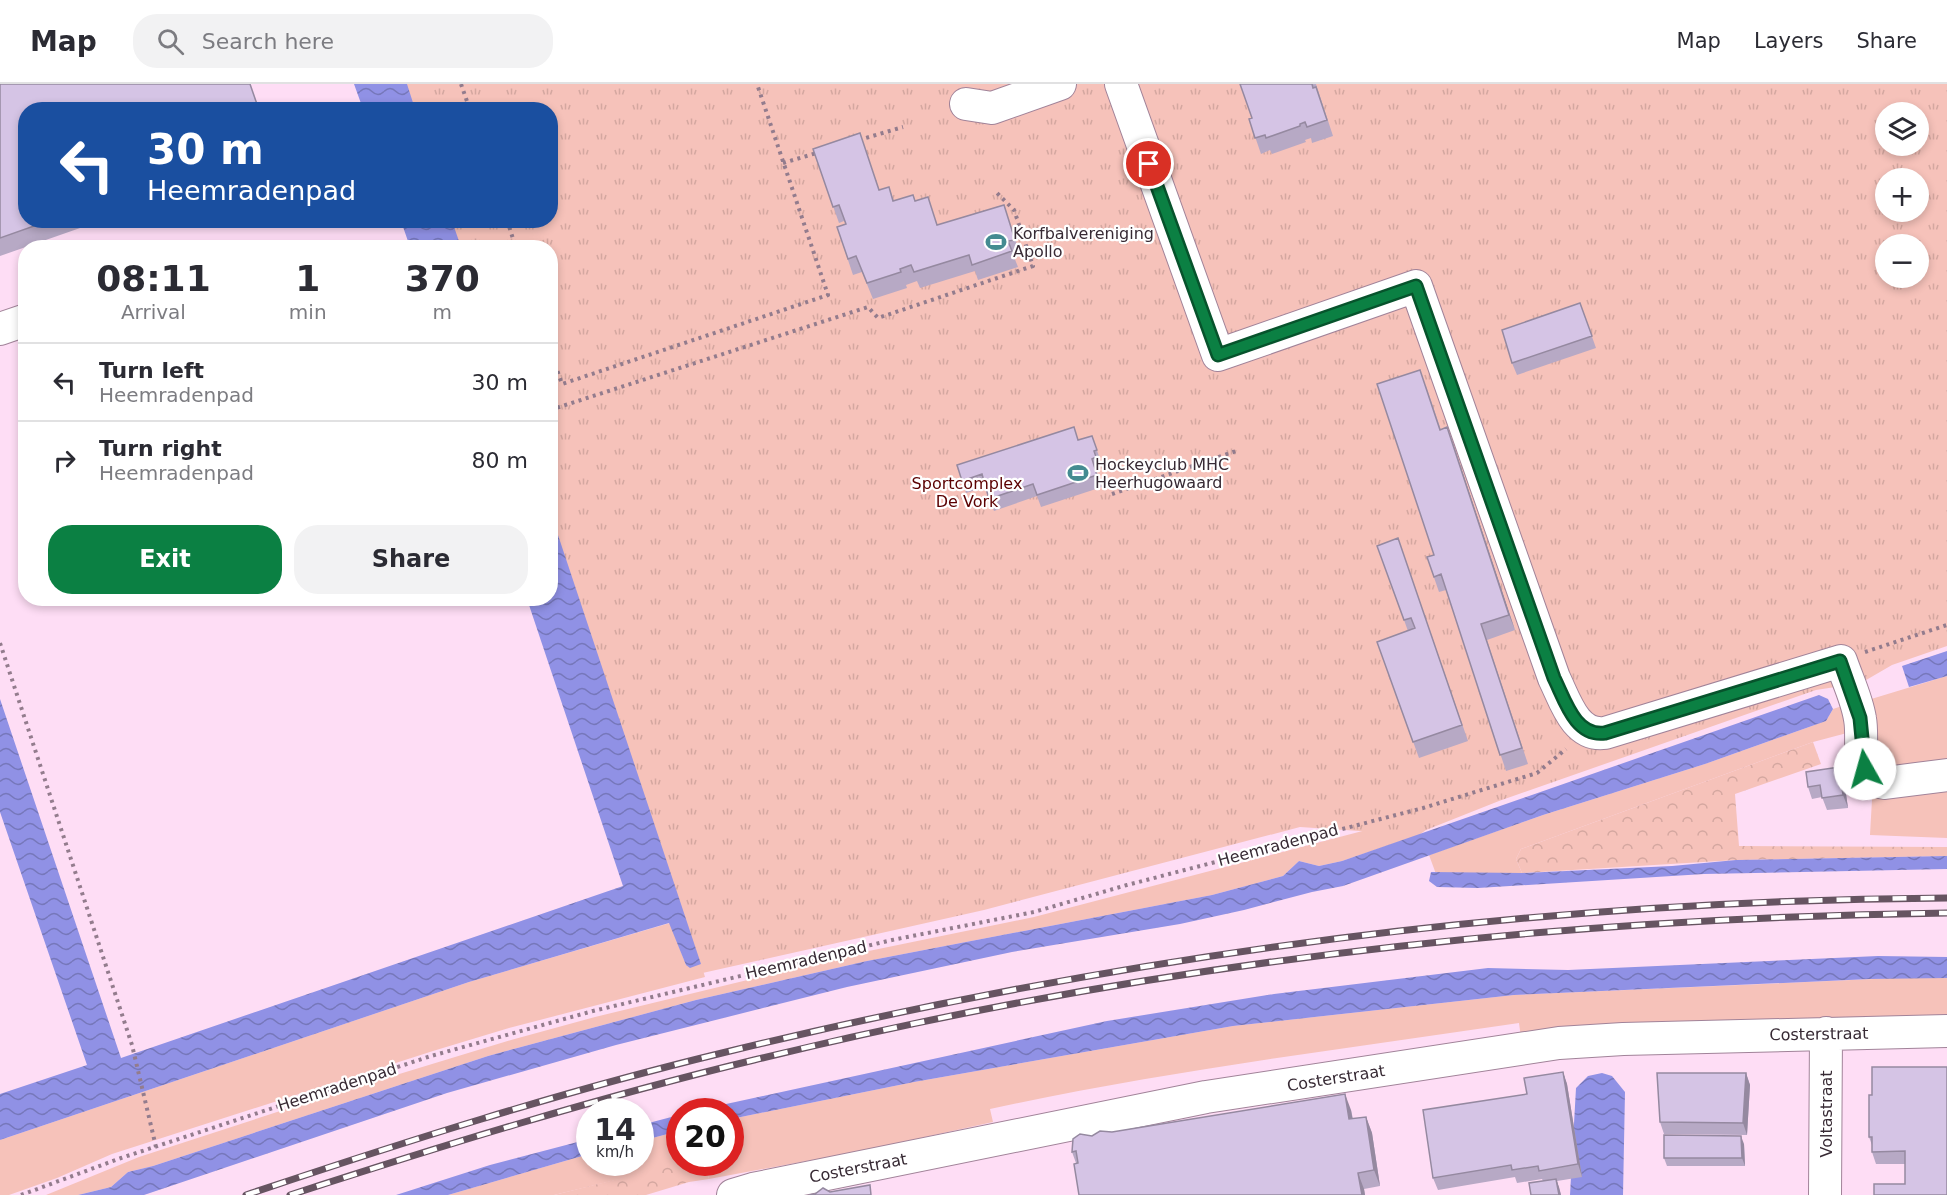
<!DOCTYPE html>
<html lang="en">
<head>
<meta charset="utf-8">
<style>
  :root { --surface:#fff; --page:#f2f2f3; --text:#2b2b33; --muted:#7c7c81; --line:#e1e1e2; --accent:#0b8043 }
  body { margin:0; font-family:"DejaVu Sans",sans-serif; background:var(--page); color:var(--text); height:100vh; display:flex; flex-direction:column; font-size:22px; white-space:nowrap }
  * { box-sizing:border-box; margin:0 }
  p { font-size:20px; color:var(--muted) }
  .icon { flex:none; width:33px; height:33px; fill:none; stroke:currentColor; stroke-width:2; stroke-linecap:round; stroke-linejoin:round }
  .map { position:relative; flex:1; overflow:hidden }
  .sheet { position:absolute; left:18px; top:156px; width:540px; height:366px; display:flex; flex-direction:column; background:var(--surface); border-radius:24px; box-shadow:0 3px 9px #0003 }
  .sheet>* { flex:none }
  .hud { position:absolute; left:18px; top:18px; width:540px; height:126px; border-radius:24px; box-shadow:0 3px 9px #0003; background:#1a4fa0; color:#fff; overflow:hidden }
  .tools { position:absolute; left:1875px; top:18px; display:grid; gap:12px }
  .tools a { display:grid; place-items:center; width:54px; height:54px; border-radius:50%; background:var(--surface); box-shadow:0 3px 9px #0003; font-size:30px }
  .speed { position:absolute; left:576px; top:1014px; display:flex; gap:12px; font-size:30px; font-weight:700; text-align:center }
  .speed>* { display:grid; place-content:center; width:78px; height:78px; border-radius:50%; background:var(--surface); box-shadow:0 3px 9px #0003; line-height:1 }
  .speed small { font-size:15px; font-weight:400 }
  .speed .limit { border:9px solid #d22; background:#fff; color:#111 }
  .pin { position:absolute; display:grid; place-items:center; width:51px; height:51px; color:#fff; margin:-26px; border:3px solid #fff; border-radius:50%; box-shadow:0 2px 6px #0007 }
  .me { position:absolute; width:66px; margin:-33px; rotate:353deg; stroke-linejoin:round; filter:drop-shadow(0 0 4px #0008) }
  .turn { display:flex; align-items:center; gap:21px; height:126px; padding:0 30px; font-size:27px }
  .turn .icon { width:78px; height:78px; stroke-width:2.5 }
  .turn b { display:block; font-size:42px; line-height:51px }
  .eta { display:flex; justify-content:space-evenly; align-items:center; height:102px; text-align:center }
  .eta b { font-size:36px; font-weight:800; line-height:42px }
  .cta { display:flex; gap:12px; margin-top:auto; padding:12px 30px }
  .cta a { flex:1; height:69px; border-radius:24px; background:var(--accent); color:#fff; font-size:24px; font-weight:800; line-height:69px; text-align:center }
  .cta a+a { background:var(--page); color:var(--text) }
  ul { padding:0; list-style:none }
  li { display:flex; align-items:center; gap:18px; height:78px; padding:0 30px; border-top:2px solid var(--line) }
  li div { flex:1 }
  li b { display:block; font-size:22px }
  li em { font-style:normal }
  header { display:flex; align-items:center; gap:36px; box-sizing:border-box; height:84px; padding:0 30px; background:var(--surface); border-bottom:2px solid var(--line) }
  header strong { font-size:28px }
  nav { display:flex; gap:33px; margin-inline-start:auto; font-size:21px }
  .search { width:420px; height:54px; background:var(--page); display:flex; align-items:center; gap:15px; box-sizing:border-box; padding:0 21px; border-radius:24px; color:var(--muted); font-size:22px }
  .map>svg:first-child { display:block }
  .green { fill:#f6c2ba }
  .forest { fill:url(#forest-crowns) }
  .park { fill:url(#park-tufts); fill-rule:evenodd }
  .water { fill:url(#water-waves) }
  .lines { fill:none; stroke-linecap:round; stroke-linejoin:round }
  .minor-casing { stroke:#a18399; stroke-width:34 }
  .path { stroke:#937c8d; stroke-width:4; stroke-dasharray:3 4.5; stroke-linecap:butt }
  .minor { stroke:#fff; stroke-width:32 }
  .rail-casing { stroke:#665461; stroke-width:7 }
  .rail { stroke:#fff; stroke-width:4.5; stroke-dasharray:14; stroke-linecap:butt }
  .wall { fill:#b7a9c5 }
  .shaded-wall { fill:#9589a0 }
  .building { fill:#d5c4e5; stroke:#9589a0; stroke-width:1.5 }
  .route-casing { stroke:#07532c; stroke-width:15 }
  .route { stroke:#0b8043; stroke-width:10 }
  .labels { text-anchor:middle; dominant-baseline:central; stroke-width:4.5; stroke-linejoin:round; paint-order:stroke }
  .poi-label { font-size:16px; fill:#372a34; stroke:#fff; text-anchor:start }
  .park-label { font-size:16px; fill:#5b0001; stroke:#fff }
  .street-label { font-size:16px; fill:#372a34; stroke:#fff }
</style>
</head>
<body>
<header>
<strong>Map</strong>
<div class="search"><svg class="icon" aria-label="search" viewBox="0 0 24 24"><circle cx="10" cy="10" r="6"/><path d="M15 15l6 6"/></svg>Search here</div>
<nav><a>Map</a><a>Layers</a><a>Share</a></nav>
</header>
<div class="map">
<svg width="1947" height="1111" viewBox="0 0 1947 1111">
  <defs>
    <pattern id="forest-crowns" width="20" height="18" patternUnits="userSpaceOnUse" patternTransform="scale(1.5)"><rect width="20" height="18" fill="#f6c2ba"/><path d="M2 6a3 3 0 1 1 6 0M12 15a3 3 0 1 1 6 0" fill="none" stroke="#d4a7a0"/></pattern>
    <pattern id="park-tufts" width="24" height="20" patternUnits="userSpaceOnUse" patternTransform="scale(1.5)"><rect width="24" height="20" fill="#f6c2ba"/><path d="M3 7l-1-3M5 7V3M7 7l1-3M15 17l-1-3M17 17v-4M19 17l1-3" fill="none" stroke="#d4a7a0"/></pattern>
    <pattern id="water-waves" width="16" height="10" patternUnits="userSpaceOnUse" patternTransform="scale(1.5)"><rect width="16" height="10" fill="#9091e5"/><path d="M0 5q4-4 8 0t8 0" fill="none" stroke="#7677ba"/></pattern>
  </defs>
  <rect width="100%" height="100%" fill="#feddf5"/>
  <path class="green" d="M1947 592V754L1870 751 1876 645 1868 616Z
    M1848 620 1847 649 1813 658 1521 765 1516 775 1522 789 1436 790 1429 771 1543 731 1705 680 1826 637 1833 625Z
    M1412 734 1419 751 1342 777 1319 782 1299 777 1283 792 1212 811 867 877 696 916 488 972 153 1082 128 1088 111 1103 78 1111H46L139 1073 314 1016 511 956 595 933 859 869 1034 833Z
    M670 839 686 881 701 880 705 893 509 944 433 967 112 1070 57 1094 9 1111H0V1056L469 898Z
    M1919 893 1947 894V934L1521 954 1519 939C1343 965 1165 987 990 1025L993 1038 866 1066 709 1095 705 1079 730 1078 731 1035 914 998 1233 942 1514 911Z
    M679 1047 680 1078 686 1079 554 1111H448L589 1070 590 1078H640L641 1057Z"/>
  <path class="forest" d="M1813 658 1821 680 1735 710 1739 762 1947 763V772L1736 776 1522 789 1516 775 1521 765Z
    M686 1078 705 1079 709 1095 689 1098 646 1111H554Z"/>
  <path class="park" d="M399 0H1947V562L1892 581 1861 599 1816 606 1499 717 1426 746 1419 751 1300 743 984 826 698 890 551 451 550 164 454 163 445 137 550 136V26L408 25ZM1886 28H1918V62H1886ZM1886 94H1918V128H1886ZM1886 160H1918V194H1886Z"/>
  <path class="water" d="M354 0H407L415 25H363Z
    M401 137H452L461 163H410Z
    M551 430 701 880 690 884 686 881 669 839 469 898 0 1056V1010L87 981 0 728V615L121 974 623 802 527 515 550 514Z
    M1947 567V592L1909 603 1902 582Z
    M1819 611 1828 615 1833 625 1826 637 1705 680 1543 731 1343 802 1312 808 1244 826 1180 840 1012 868 847 903 616 961 447 1009 144 1111H78L111 1103 128 1088 153 1082 488 972 696 916 867 877 1212 811 1283 792 1299 777 1319 782 1342 777Z
    M1947 772V785L1704 790 1478 804 1437 803 1429 797 1431 788 1522 789 1672 782 1736 776Z
    M1878 872 1947 873V894L1870 895 1514 911 1233 942 914 998 731 1035 730 1028 694 1027 1107 937 1274 910 1488 884 1568 886Z
    M1602 989 1612 992 1625 1008 1623 1111H1570L1576 1004 1588 992Z
    M679 1031V1047L641 1057V1041Z
    M589 1055V1070L448 1111H396L490 1081Z"/>
  <g class="lines">
    <g class="minor-casing">
      <path id="minor" d="M1121 0 1218 271 1416 202 1554 594C1565 616 1575 653 1605 649L1841 577C1847 595 1857 615 1860 635 1863 650 1858 672 1866 686 1870 693 1877 698 1885 699L1947 691
        M966 20 992 24 1060 0
        M0 245 26 236
        M733 1111 753 1105 1206 1013 1559 959 1623 955 1947 947
        M1825 1111 1826 949"/>
    </g>
    <path class="path" d="M461 0 470 26
      M859 56 903 43
      M783 79 820 68
      M507 136 516 164
      M550 266 562 300 828 211 757 0
      M550 326 868 223 878 234 1033 182 1014 126 997 109
      M1112 410 1239 366
      M0 559 132 961 156 1063
      M1865 568 1947 541
      M21 1111 121 1074 431 972 593 927 892 856 1034 828 1127 801 1423 724 1537 689 1566 665"/>
    <use href="#minor" class="minor"/>
    <g class="rail-casing">
      <path id="rail" d="M246 1111C403 1058 561 1008 722 969 1123 871 1534 816 1947 814
        M290 1111C444 1061 597 1014 754 976 1145 880 1545 834 1947 829"/>
    </g>
    <use href="#rail" class="rail"/>
  </g>
  <path class="wall" d="M0 0 26 136H103L0 172Z
    M1240 0H1316L1333 52 1312 59 1311 54 1305 56 1306 58 1272 70 1270 66 1261 70 1249 35 1252 34Z
    M813 65 879 106 889 103 894 117H915L937 141 1009 137 1021 172 1014 173 1018 183 978 196 975 187 920 204 917 197 906 201 907 204 873 215 862 188 853 191 837 143 846 140 844 137 839 139Z
    M1580 219 1596 264 1517 291 1512 279Z
    M1426 302 1441 346 1447 343 1515 546 1487 556 1528 680 1506 687 1446 506 1439 508 1427 473 1434 471Z
    M1092 352 1101 378 1098 379 1100 386 1096 387 1102 403 1041 423 1037 412 994 427 985 403 966 409 957 381 1078 356Z
    M1398 454 1468 657 1419 674 1377 558 1408 547 1377 462Z
    M1839 683 1844 696 1848 724 1827 726 1822 713 1812 715 1808 703Z
    M1947 983 1905 1100V1080H1876L1872 1068V1061L1869 1053 1872 1011Z
    M1563 988 1567 1000 1582 1093 1557 1097 1561 1111H1531L1543 1097 1542 1095 1517 1099 1515 1093 1438 1106 1433 1094 1527 1010Z
    M1746 989 1750 1001 1747 1051 1664 1050 1660 1038Z
    M1351 1026 1353 1035 1366 1033 1372 1049 1380 1102 1364 1105 1365 1111H1079L1076 1079 1072 1068 1112 1048Z
    M1744 1060 1745 1082H1667L1664 1074Z"/>
  <path class="shaded-wall" d="M1447 343 1453 359 1515 546 1509 531Z
    M1839 683 1844 696 1848 724 1843 711Z
    M1563 988 1567 1000 1582 1093 1578 1080Z
    M1746 989 1750 1001 1747 1051 1743 1039Z
    M1345 1010 1351 1026 1355 1051 1349 1035Z
    M1366 1033 1372 1049 1380 1102 1374 1086Z
    M1741 1052 1744 1060 1745 1082 1742 1074Z
    M1358 1089 1364 1105 1365 1111H1362Z
    M1556 1095 1559 1103 1561 1111H1559Z"/>
  <path class="building" d="M0 0H250L259 26H26V136H51L0 154Z
    M1240 0H1312L1313 4 1316 3 1327 36 1307 43 1305 38 1300 40V42L1266 54 1265 51 1255 54 1249 35 1252 34Z
    M860 49 879 106 889 103 893 117 913 111 915 117 928 113 937 141 1004 121 1015 156 1008 157 1012 167 972 181 969 171 914 188 911 181 900 185 901 188 867 199 856 172 848 175 837 143 846 140 839 121 833 123 813 65Z
    M1580 219 1592 252 1512 279 1502 246Z
    M1420 286 1440 346 1447 343 1509 531 1481 540 1522 664 1500 671 1441 490 1434 493 1427 473 1434 471 1377 300Z
    M1074 343 1078 356 1092 352 1097 366 1094 367 1096 373 1092 375 1097 391 1037 411 1033 400 989 415 982 390 962 397 957 381Z
    M1398 454 1462 641 1413 658 1377 558 1415 544 1411 534 1404 536 1377 462Z
    M1839 683 1843 711 1822 714 1820 701 1808 703 1806 688Z
    M1872 983H1947V1111H1874V1100H1905V1067L1872 1068V1053H1869V1011H1872Z
    M1563 988 1578 1080 1539 1087 1538 1082 1512 1086 1511 1081 1433 1094 1423 1026 1527 1010 1524 994Z
    M1657 989H1746L1743 1039 1660 1038Z
    M1345 1010 1349 1035 1366 1033 1374 1086 1358 1089 1362 1111H1079L1074 1080 1078 1079 1076 1067 1072 1068 1073 1055 1080 1050 1092 1052 1100 1047 1112 1048Z
    M1664 1051 1741 1052 1742 1074H1664Z
    M1556 1095 1559 1111H1531L1529 1099Z
    M870 1101 871 1111H809L815 1110 823 1104 830 1108Z"/>
  <g class="lines">
    <g class="route-casing">
      <path id="route" d="M1149 80 1218 271 1416 202 1554 594C1565 616 1575 653 1605 649L1840 577 1860 634 1865 685"/>
    </g>
    <use href="#route" class="route"/>
  </g>
  <defs>
    <g id="stadium-bare" transform="scale(1.62)"><path d="M0-5a6.5 5 0 1 0 0 10a6.5 5 0 1 0 0-10ZM-3.5-1.8h7v3.6h-7Z" fill="#448b91" stroke="#fff" stroke-width="2.5" paint-order="stroke"/></g>
  </defs>
  <g fill-rule="evenodd">
    <use href="#stadium-bare" x="996" y="158"/>
    <use href="#stadium-bare" x="1078" y="389"/>
  </g>
  <g class="labels">
    <g class="poi-label">
      <text x="1013" y="149">Korfbalvereniging<tspan x="1013" dy="18">Apollo</tspan></text>
      <text x="1095" y="380">Hockeyclub MHC<tspan x="1095" dy="18">Heerhugowaard</tspan></text>
    </g>
    <g class="park-label">
      <text x="967" y="399">Sportcomplex<tspan x="967" dy="18">De Vork</tspan></text>
    </g>
    <g class="street-label">
      <text transform="translate(1278 761) rotate(-15)">Heemradenpad</text>
      <text transform="translate(806 876) rotate(-13)">Heemradenpad</text>
      <text transform="translate(1819 950) rotate(-1)">Costerstraat</text>
      <text transform="translate(1336 994) rotate(-9)">Costerstraat</text>
      <text transform="translate(337 1003) rotate(-18)">Heemradenpad</text>
      <text transform="translate(1826 1030) rotate(-90)">Voltastraat</text>
      <text transform="translate(858 1084) rotate(-11)">Costerstraat</text>
    </g>
  </g>
</svg>
<div class="tools">
<a><svg class="icon" aria-label="layers" viewBox="0 0 24 24"><path d="M12 4l9 5-9 5-9-5zM3 14l9 5 9-5"/></svg></a>
<a>+</a>
<a>−</a>
</div>
<div class="speed"><div>14<small>km/h</small></div><div class="limit">20</div></div>
<div class="pin" style="left:1149px;top:80px;background:#d93025"><svg class="icon" aria-label="arrive" viewBox="0 0 24 24"><path d="M6 21V4h12l-3 4 3 4H6"/></svg></div>
<svg class="me" style="left:1865px;top:685px" viewBox="-20 -20 40 40"><circle r="19" fill="#fff"/><path d="M0-13L10 11 0 6-10 11z" fill="#0b8043"/></svg>
<div class="hud">
<div class="turn"><svg class="icon" aria-label="left" viewBox="0 0 24 24"><path d="M17 20v-9H6M10 6l-5 5 5 5"/></svg><div><b>30 m</b>Heemradenpad</div></div>
</div>
<section class="sheet">
<div class="eta">
<div><b>08:11</b><p>Arrival</p></div>
<div><b>1</b><p>min</p></div>
<div><b>370</b><p>m</p></div>
</div>
<ul>
<li><svg class="icon" aria-label="left" viewBox="0 0 24 24"><path d="M17 20v-9H6M10 6l-5 5 5 5"/></svg><div><b>Turn left</b><p>Heemradenpad</p></div><em>30 m</em></li>
<li><svg class="icon" aria-label="right" viewBox="0 0 24 24"><path d="M7 20v-9h11M14 6l5 5-5 5"/></svg><div><b>Turn right</b><p>Heemradenpad</p></div><em>80 m</em></li>
</ul>
<div class="cta"><a>Exit</a><a>Share</a></div>
</section>
</div>
</body>
</html>
